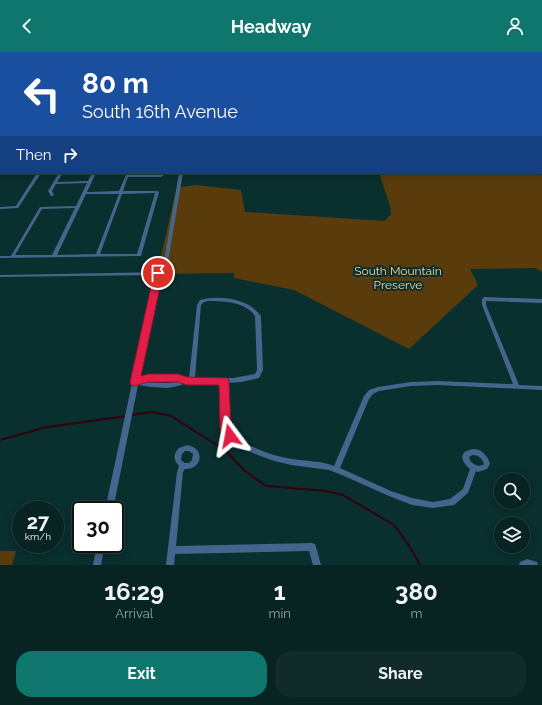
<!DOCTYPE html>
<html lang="en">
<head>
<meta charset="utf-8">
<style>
  :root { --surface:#072322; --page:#102b2a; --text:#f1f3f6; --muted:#98a4a5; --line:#284040; --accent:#0f766e }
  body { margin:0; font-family:Raleway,sans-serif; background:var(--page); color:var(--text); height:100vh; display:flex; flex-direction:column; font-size:15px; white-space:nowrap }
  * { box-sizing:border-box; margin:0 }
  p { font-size:13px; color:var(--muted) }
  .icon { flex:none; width:22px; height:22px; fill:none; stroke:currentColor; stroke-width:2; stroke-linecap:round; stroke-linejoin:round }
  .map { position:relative; height:513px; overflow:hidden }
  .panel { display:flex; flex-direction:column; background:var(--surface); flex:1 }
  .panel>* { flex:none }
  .hud { position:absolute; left:0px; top:0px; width:542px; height:122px; box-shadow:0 2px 10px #0003,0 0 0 1px var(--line); background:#1a4fa0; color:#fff; overflow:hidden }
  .tools { position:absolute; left:494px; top:421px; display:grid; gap:8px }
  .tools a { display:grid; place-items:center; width:36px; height:36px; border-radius:50%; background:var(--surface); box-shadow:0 2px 10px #0003,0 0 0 1px var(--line); font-size:20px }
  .speed { position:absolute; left:12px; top:449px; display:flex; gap:8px; font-size:20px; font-weight:700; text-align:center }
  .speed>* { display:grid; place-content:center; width:52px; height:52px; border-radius:50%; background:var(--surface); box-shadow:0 2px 10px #0003,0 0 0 1px var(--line); line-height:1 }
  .speed small { font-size:10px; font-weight:400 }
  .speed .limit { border:2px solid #111; border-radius:6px; background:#fff; color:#111 }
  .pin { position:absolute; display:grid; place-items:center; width:34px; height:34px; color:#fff; margin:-17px; border:2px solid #fff; border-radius:50%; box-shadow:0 1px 4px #0007 }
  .me { position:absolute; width:44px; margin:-22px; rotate:347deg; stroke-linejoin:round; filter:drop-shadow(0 0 3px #0008) }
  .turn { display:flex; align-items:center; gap:14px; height:84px; padding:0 16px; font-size:18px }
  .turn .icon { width:52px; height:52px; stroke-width:2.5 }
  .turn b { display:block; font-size:28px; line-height:34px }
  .then { display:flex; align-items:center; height:38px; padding:0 16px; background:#0003; gap:8px; font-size:15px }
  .eta { display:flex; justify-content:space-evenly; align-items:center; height:68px; text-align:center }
  .eta b { font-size:24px; font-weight:700; line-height:28px }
  .cta { display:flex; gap:8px; margin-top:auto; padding:8px 16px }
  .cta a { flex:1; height:46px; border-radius:16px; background:var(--accent); color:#fff; font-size:16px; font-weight:700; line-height:46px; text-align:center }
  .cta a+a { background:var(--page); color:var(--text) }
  header { display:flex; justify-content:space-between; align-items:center; height:52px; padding:0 16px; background:var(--accent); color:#fff; font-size:18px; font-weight:700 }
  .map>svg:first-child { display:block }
  .green { fill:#5a3c0c }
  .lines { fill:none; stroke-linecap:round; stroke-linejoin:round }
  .stream-far1 { stroke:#34000c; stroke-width:1 }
  .stream { stroke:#34000c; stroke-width:2 }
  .minor { fill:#44658c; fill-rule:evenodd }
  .route { fill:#e11d48; stroke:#92132f }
  .labels { text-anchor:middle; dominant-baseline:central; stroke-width:4; stroke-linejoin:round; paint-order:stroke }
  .park-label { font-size:12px; fill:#f9d19e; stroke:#092f2e }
</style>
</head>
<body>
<header><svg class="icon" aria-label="back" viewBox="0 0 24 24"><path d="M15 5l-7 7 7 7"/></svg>Headway<svg class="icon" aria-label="person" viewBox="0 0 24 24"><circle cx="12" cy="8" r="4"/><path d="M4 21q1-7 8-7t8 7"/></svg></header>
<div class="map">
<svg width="542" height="513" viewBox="0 0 542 513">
  <rect width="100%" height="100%" fill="#092f2e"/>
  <path class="green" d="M138 0H542V220L536 216 470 217 478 233 409 297 294 238 234 226V221L157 222 180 121V135L196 133 241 138 245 160 385 169 391 162 390 154 379 121H541V1Z
    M0 499H16L12 513H0Z"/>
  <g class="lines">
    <path class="stream-far1" d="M462 0 466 1"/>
    <path class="stream" d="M131 363 152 360 171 364 225 398 244 418 266 434 326 439 343 443 394 473 408 492 420 513
      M0 388 47 375 127 364"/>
    <path class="minor" d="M66 0H68V1H66Z
      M100 0H102L101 1H99Z
      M133 0H135V1H133Z
      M0 1H1V3H0Z
      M0 22H1V24H0Z
      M541 31H542V33H541Z
      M0 36H1V38H0Z
      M0 74H1V77H0Z
      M0 92H1V94H0Z
      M0 116H1V119H0Z
      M37 121H41L18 156 0 157V155L16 154Z
      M59 121H63L57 130 88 129 92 121H96L87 140 119 139 126 123H160V121H164L163 124 161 125H128L123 139H157L159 140 141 204 0 206V204H11L40 155 76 154 87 131 56 132 52 139 54 143 52 144H51L48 139ZM155 141 137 202H100L122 142ZM86 142H119L96 202 57 203ZM75 156 52 203H15L42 157Z
      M179 121H183L169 203 167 221 165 222H160L139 327C158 322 170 323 189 326L197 253 200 248C220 243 248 246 261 264L263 318 259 326 241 330 227 331C227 346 224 365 231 380 234 386 239 388 245 391 260 399 275 404 292 407 306 409 321 409 334 414L364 344 369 338 378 335 411 330 438 329 513 332 482 253V247L484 245 542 247V251L486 249V253L519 333 542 334V338L438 333 411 334 379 339 373 342 369 347 340 416 391 439 412 446 433 450 450 447 463 437 470 417C466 414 459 406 464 401 465 399 467 399 469 398 479 394 488 403 490 412L487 417 478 420 476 419 468 441 454 453 433 456 412 453 389 444 344 424 329 418 291 413 271 408 253 401 232 391C217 377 221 349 221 331L190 330 178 334 168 336 151 335 138 333 113 458H105L155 223 0 225V223L163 220 165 203ZM208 249C225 249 245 250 255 264L257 318 255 322 233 326H195L201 253 204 250ZM162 327 181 329 168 331 145 330ZM473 403C478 403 482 406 484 412L483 413 478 414C473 412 470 410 469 405Z
      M187 393C206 396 202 418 185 417L183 420 176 494 312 491 315 492 316 495 321 513H313L309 499 175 502 174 513H166L177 420 179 414C173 408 173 402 179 396ZM185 399H189L193 402 192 408 189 411H185L181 408 182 402Z
      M97 492H105L101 513H93Z
      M527 507 537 510 538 513H519L520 510Z"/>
  </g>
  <path class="route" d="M158 218 163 221 141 324 148 322H178L187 325 228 326 229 329 231 376 235 384 234 388 230 389 225 388 220 376 219 333H187L178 330H148L135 334 131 333 130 330 154 221Z"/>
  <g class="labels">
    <g class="park-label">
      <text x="398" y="219">South Mountain<tspan x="398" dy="14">Preserve</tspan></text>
    </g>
  </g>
</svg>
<div class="tools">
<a><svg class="icon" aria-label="search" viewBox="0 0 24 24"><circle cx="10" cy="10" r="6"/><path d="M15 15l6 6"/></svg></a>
<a><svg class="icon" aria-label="layers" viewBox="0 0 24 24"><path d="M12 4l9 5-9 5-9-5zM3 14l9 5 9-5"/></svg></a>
</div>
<div class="speed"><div>27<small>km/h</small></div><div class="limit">30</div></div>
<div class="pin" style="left:158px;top:221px;background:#d93025"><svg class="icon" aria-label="arrive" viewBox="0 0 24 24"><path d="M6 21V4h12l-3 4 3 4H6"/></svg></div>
<svg class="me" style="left:230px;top:384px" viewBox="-20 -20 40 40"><path d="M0-17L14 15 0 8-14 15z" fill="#e11d48" stroke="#fff" stroke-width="4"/></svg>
<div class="hud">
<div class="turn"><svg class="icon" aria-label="left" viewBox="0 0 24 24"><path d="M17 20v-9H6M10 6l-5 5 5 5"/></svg><div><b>80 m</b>South 16th Avenue</div></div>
<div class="then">Then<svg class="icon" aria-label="right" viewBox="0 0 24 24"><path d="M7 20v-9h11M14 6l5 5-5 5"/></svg></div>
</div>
</div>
<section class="panel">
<div class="eta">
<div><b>16:29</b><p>Arrival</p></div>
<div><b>1</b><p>min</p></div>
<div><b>380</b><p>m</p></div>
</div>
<div class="cta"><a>Exit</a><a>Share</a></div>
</section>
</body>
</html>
